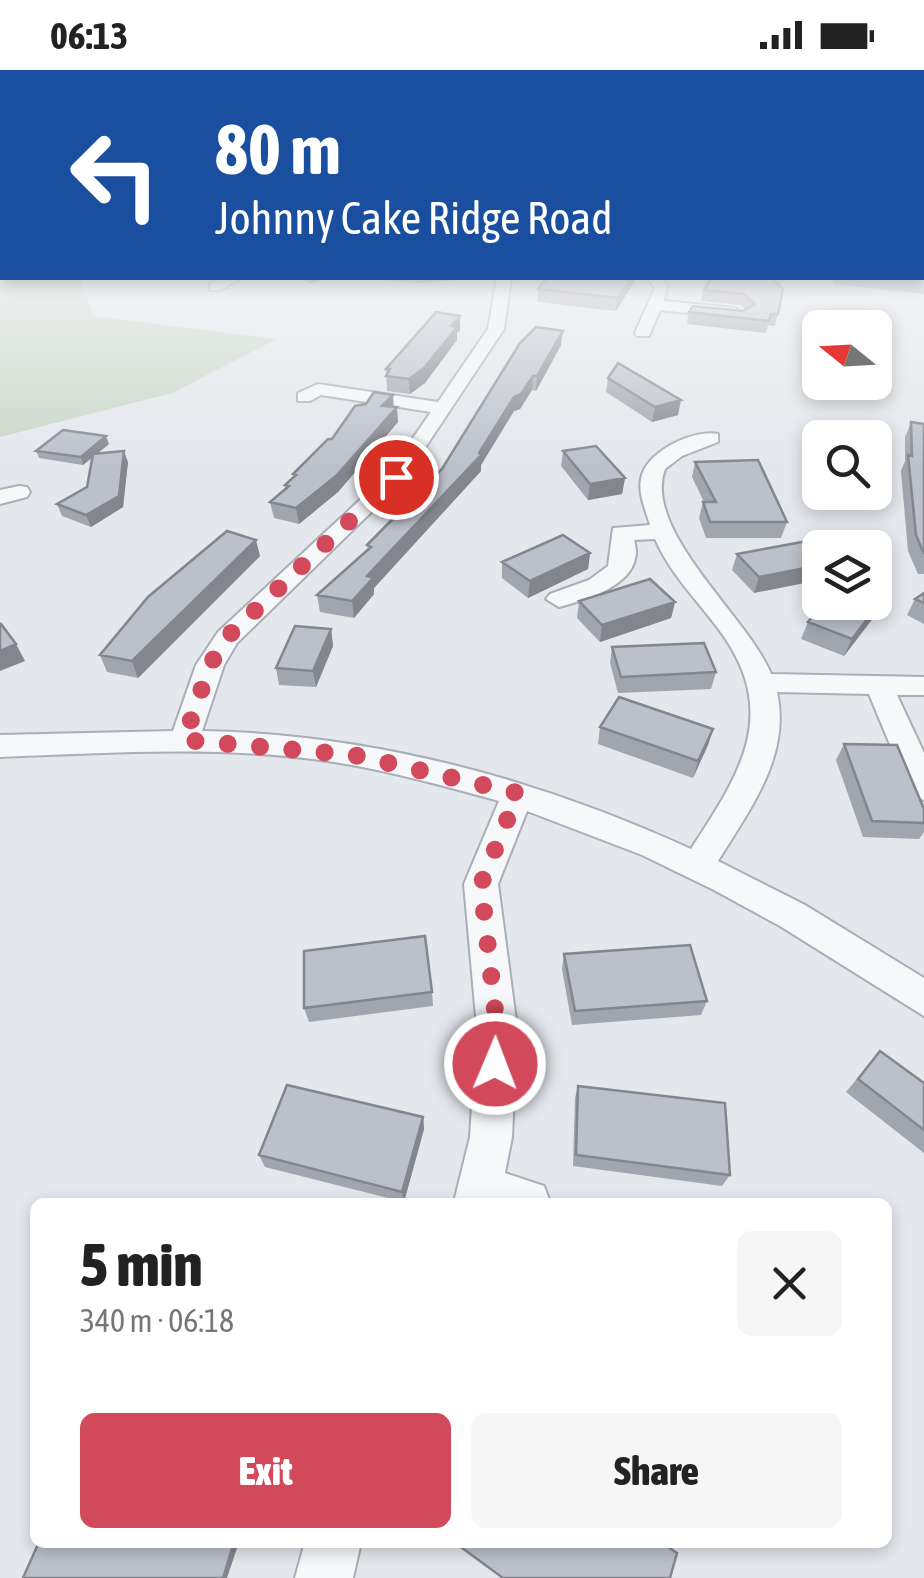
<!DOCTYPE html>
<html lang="en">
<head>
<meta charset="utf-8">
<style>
  :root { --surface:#fff; --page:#f6f6f6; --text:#222; --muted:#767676; --accent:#d1495b }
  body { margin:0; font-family:"Asap Condensed",sans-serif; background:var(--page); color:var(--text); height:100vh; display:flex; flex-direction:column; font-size:38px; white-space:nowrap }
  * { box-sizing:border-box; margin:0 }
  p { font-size:32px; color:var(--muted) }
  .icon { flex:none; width:55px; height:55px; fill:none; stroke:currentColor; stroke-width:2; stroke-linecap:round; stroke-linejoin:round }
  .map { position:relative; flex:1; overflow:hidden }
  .side { position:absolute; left:30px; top:1128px; width:862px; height:350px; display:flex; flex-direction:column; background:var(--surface); border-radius:15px; box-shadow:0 5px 15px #0003 }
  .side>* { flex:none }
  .hud { position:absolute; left:0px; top:0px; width:925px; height:210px; box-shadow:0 5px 15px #0003; background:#1a4fa0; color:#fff; overflow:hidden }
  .needle { width:65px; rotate:288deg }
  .fabs { position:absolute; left:802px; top:240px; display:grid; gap:20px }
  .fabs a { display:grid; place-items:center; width:90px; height:90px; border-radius:15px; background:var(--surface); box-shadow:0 5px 15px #0003; font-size:50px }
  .pin { position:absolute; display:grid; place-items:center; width:85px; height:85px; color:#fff; margin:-42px; border:5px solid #fff; border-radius:50%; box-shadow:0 2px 10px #0007 }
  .me { position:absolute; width:110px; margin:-55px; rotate:1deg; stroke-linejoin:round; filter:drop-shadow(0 0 8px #0008) }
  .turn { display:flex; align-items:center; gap:35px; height:210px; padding:0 50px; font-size:45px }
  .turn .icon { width:130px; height:130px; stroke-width:2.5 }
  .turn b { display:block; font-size:70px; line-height:85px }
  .round { display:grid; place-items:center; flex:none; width:105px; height:105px; border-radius:15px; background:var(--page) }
  .headline { display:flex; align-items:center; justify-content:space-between; height:170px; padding:0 50px }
  h1 { font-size:60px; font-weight:800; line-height:75px }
  .primary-button { display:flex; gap:20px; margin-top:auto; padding:20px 50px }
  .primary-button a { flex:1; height:115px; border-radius:15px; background:var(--accent); color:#fff; font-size:40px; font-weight:800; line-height:115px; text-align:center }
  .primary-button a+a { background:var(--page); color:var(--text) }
  .status { display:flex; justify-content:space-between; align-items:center; height:70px; padding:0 50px; background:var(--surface); direction:ltr }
  .status svg { height:28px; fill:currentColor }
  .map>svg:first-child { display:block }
  .green { fill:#c9d6c5 }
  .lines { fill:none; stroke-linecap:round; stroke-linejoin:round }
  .minor-casing { stroke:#a9aeb7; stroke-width:4 }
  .minor { fill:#f7f8fa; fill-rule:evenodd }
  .wall { fill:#a1a5ae }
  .shaded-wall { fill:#83868d }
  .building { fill:#bbc0ca; stroke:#83868d; stroke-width:2.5 }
  .route { stroke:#d1495b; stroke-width:18; stroke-dasharray:0 32.4 }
</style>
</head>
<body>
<div class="status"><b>06:13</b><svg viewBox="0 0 49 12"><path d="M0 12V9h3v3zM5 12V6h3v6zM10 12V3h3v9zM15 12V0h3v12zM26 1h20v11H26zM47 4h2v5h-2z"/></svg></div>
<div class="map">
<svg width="924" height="1508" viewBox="0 0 924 1508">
  <rect width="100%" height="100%" fill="#e4e7ec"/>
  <path class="green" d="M0 187 2 208H80L93 246 277 269 172 323 0 367Z"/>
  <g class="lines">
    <g class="minor-casing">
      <path id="minor" d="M223 208H241L220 220H210V214Z
        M497 208H511L504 259 403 411 237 573 224 595 202 661C372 664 538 709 691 779 741 702 782 642 717 557 695 528 670 503 655 469L634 470C647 512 590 529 559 537L546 529 550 524 589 510 608 496 613 458 650 455C646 441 638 424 641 409 645 382 693 359 718 364V372L682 386 665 399C642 461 749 548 771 604L924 607V625H897L924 683V730L913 726 908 718 869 624 777 622C791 686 750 739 718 791L805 835 924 908V946L780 856 712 819 642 785 527 741 498 814 517 958 512 1067 505 1103 544 1116 550 1132H454L470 1067 477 958 464 814 499 731C437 714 376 697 313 689 209 676 104 683 0 687V665L173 661 196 595 218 562 389 403 431 342 321 325 310 331H298V323L318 314 438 332 488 259Z
        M647 208H661L667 215 664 231 735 238 743 243 735 248 660 240 649 266H637L635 263 655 218Z
        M19 416 27 417 30 422 27 427 0 434V420Z
        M305 1472H361L353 1508H295Z"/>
    </g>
    <use href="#minor" class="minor"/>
  </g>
  <path class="wall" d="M922 187H924V224L833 214V208H922Z
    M297 208H325L311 214Z
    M355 208H464V209L417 213Z
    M547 208H635L634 212 616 241 537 232 538 219Z
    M711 208H776L775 211 783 219 775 256 768 255 766 263 687 254 689 242 743 241 746 239 741 235 701 231 704 220Z
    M460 260 457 263V270L425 313 410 324 387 321 386 299Z
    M561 275 536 321 532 320 520 339 514 341 481 395V401L374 518V524L354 548 320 542 317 525 368 479 367 475Z
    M608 308 678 345 652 352 606 322Z
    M394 337 398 352 338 422 299 454 274 448 270 432 285 419V415L294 407 293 404Z
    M911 352 924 354V504H918L908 481 901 401 905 391V367Z
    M109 374 98 383 128 392 123 437 91 457 62 446 57 434 87 417 92 387 83 395 39 388 36 381Z
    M563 381 625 408 622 424 588 430 561 396Z
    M695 392 787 452 781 468H706L699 448 703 432H704L692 407Z
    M820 482 754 523 732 500 737 484Z
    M590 483 588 499 528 528 502 508V492Z
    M260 486 138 608 107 602 100 585Z
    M924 523V554L907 545 915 529Z
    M884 527 877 543 844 586 801 569 808 552Z
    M579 531 675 532 671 548 600 572 577 548Z
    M331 559 333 576 316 617 279 615 276 598Z
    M612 577 716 602 711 619 618 623 610 593Z
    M600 657 713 659 708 675 693 708 598 674Z
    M844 674 924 739V762L919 769 863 767 836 690Z
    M564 884 707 931 701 945 572 955 562 899Z
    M432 922 433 936 309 952 304 938Z
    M880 981 924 1013V1083L846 1022Z
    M578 1016 730 1105 722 1116 573 1096 575 1028Z
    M423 1047 424 1059 404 1132 265 1097 259 1085Z"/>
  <path class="shaded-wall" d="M311 208H325L311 214Z
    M416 208H464V209L417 213Z
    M631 208H635L634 212 616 241 618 228Z
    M460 246V260L457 263V270L425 313 410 324 409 309Z
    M563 261 561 275 536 321 537 306Z
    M533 306 532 320 520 339 514 341 481 395V401L374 518V524L354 548 352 531 367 506 479 383 514 327Z
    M393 325 394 340 382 336Z
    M681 330 678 345 652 352 655 337Z
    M397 337 398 352 338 422 299 454 296 438Z
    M106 366 109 374 83 395 81 387Z
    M124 381 128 392 123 437 91 457 86 445Z
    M625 408 622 424 588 430 590 414Z
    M256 470 260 486 138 608 132 591Z
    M590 483 588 499 528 528 530 511Z
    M820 495V510L754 523 759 507Z
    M884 527 877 543 844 586 852 569Z
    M675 532 671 548 600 572 602 555Z
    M331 559 333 576 316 617 313 601Z
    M16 574 25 591 0 601V581Z
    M713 659 708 675 693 708 698 691Z
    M423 1047 424 1059 404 1132 402 1122Z
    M234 1472H239L227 1508H223Z"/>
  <path class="building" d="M547 208H631L618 228 538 219Z
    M711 208H771L783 219 778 244H771L769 251 689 242 693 236 743 241 755 234 744 224 704 220Z
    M436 242 460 246 451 256 457 257 424 298 409 309 386 306 390 299H386Z
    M536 257 563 261 537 306H533L521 324 514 327 479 383 481 385 367 506 373 508 352 531 317 525 371 477 367 475 442 399 520 273Z
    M618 293 681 330 655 337 608 308Z
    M374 322 393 325 382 336 397 337 336 406 296 438 270 432 289 416 285 415 296 405 293 404 328 369H332L355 336 366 334Z
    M911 352 924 354V484L916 465 908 385 912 386Z
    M63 360 106 366 81 387 36 381Z
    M596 376 625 408 590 414 563 381Z
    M124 381 119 426 86 445 57 434 87 417 93 384Z
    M758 390 787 452H710L703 432H716L695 392Z
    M227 461 256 470 132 591 100 585 148 527Z
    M563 465 590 483 530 511 502 492Z
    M807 471 820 482V495L759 507 737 484Z
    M650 509 675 532 602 555 579 531Z
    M875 523 884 527 852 569 808 552 824 532H875Z
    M924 523V533L915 529Z
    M1 554 16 574 0 581V555Z
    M295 556 331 559 313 601 276 598Z
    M704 573 716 602 621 607 612 577Z
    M619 627 713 659 698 691 600 657Z
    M844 674 897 675 924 739V753L872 751Z
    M425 866 432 922 304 938V881Z
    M690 875 707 931 575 941 564 884Z
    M880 981 924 1013V1060L858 1009Z
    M287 1015 423 1047 402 1122 259 1085Z
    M578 1016 725 1033 730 1105 576 1085Z
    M39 1472H234L223 1508H23Z
    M454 1472H661L677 1483 670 1508H503Z"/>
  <linearGradient id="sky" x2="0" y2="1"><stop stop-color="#8bb4dd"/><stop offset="0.47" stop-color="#f3f4f6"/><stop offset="1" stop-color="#f3f4f6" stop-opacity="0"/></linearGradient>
  <rect width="924" height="398" fill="url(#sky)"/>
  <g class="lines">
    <path class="route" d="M396 407 226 568 210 595 184 670 354 685 518 723 481 814 497 958 495 994"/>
  </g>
</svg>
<div class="fabs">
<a><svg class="needle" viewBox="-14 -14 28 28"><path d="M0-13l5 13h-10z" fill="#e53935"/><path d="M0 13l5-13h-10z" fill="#767676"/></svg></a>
<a><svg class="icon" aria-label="search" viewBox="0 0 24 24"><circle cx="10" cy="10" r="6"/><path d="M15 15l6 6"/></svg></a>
<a><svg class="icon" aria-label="layers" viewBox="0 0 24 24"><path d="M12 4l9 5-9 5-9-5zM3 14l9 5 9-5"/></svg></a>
</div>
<div class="pin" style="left:396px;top:407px;background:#d93025"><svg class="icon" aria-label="arrive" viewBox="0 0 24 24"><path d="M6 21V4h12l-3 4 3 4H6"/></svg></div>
<svg class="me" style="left:495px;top:994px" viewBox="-20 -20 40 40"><circle r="17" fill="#d1495b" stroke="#fff" stroke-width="3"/><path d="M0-11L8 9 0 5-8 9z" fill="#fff"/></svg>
<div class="hud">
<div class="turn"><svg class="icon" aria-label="left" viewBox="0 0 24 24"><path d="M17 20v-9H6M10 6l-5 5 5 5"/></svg><div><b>80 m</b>Johnny Cake Ridge Road</div></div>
</div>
<section class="side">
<div class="headline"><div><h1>5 min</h1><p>340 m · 06:18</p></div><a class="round"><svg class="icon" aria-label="close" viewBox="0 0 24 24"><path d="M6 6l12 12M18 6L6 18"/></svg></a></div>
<div class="primary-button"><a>Exit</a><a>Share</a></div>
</section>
</div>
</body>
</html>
